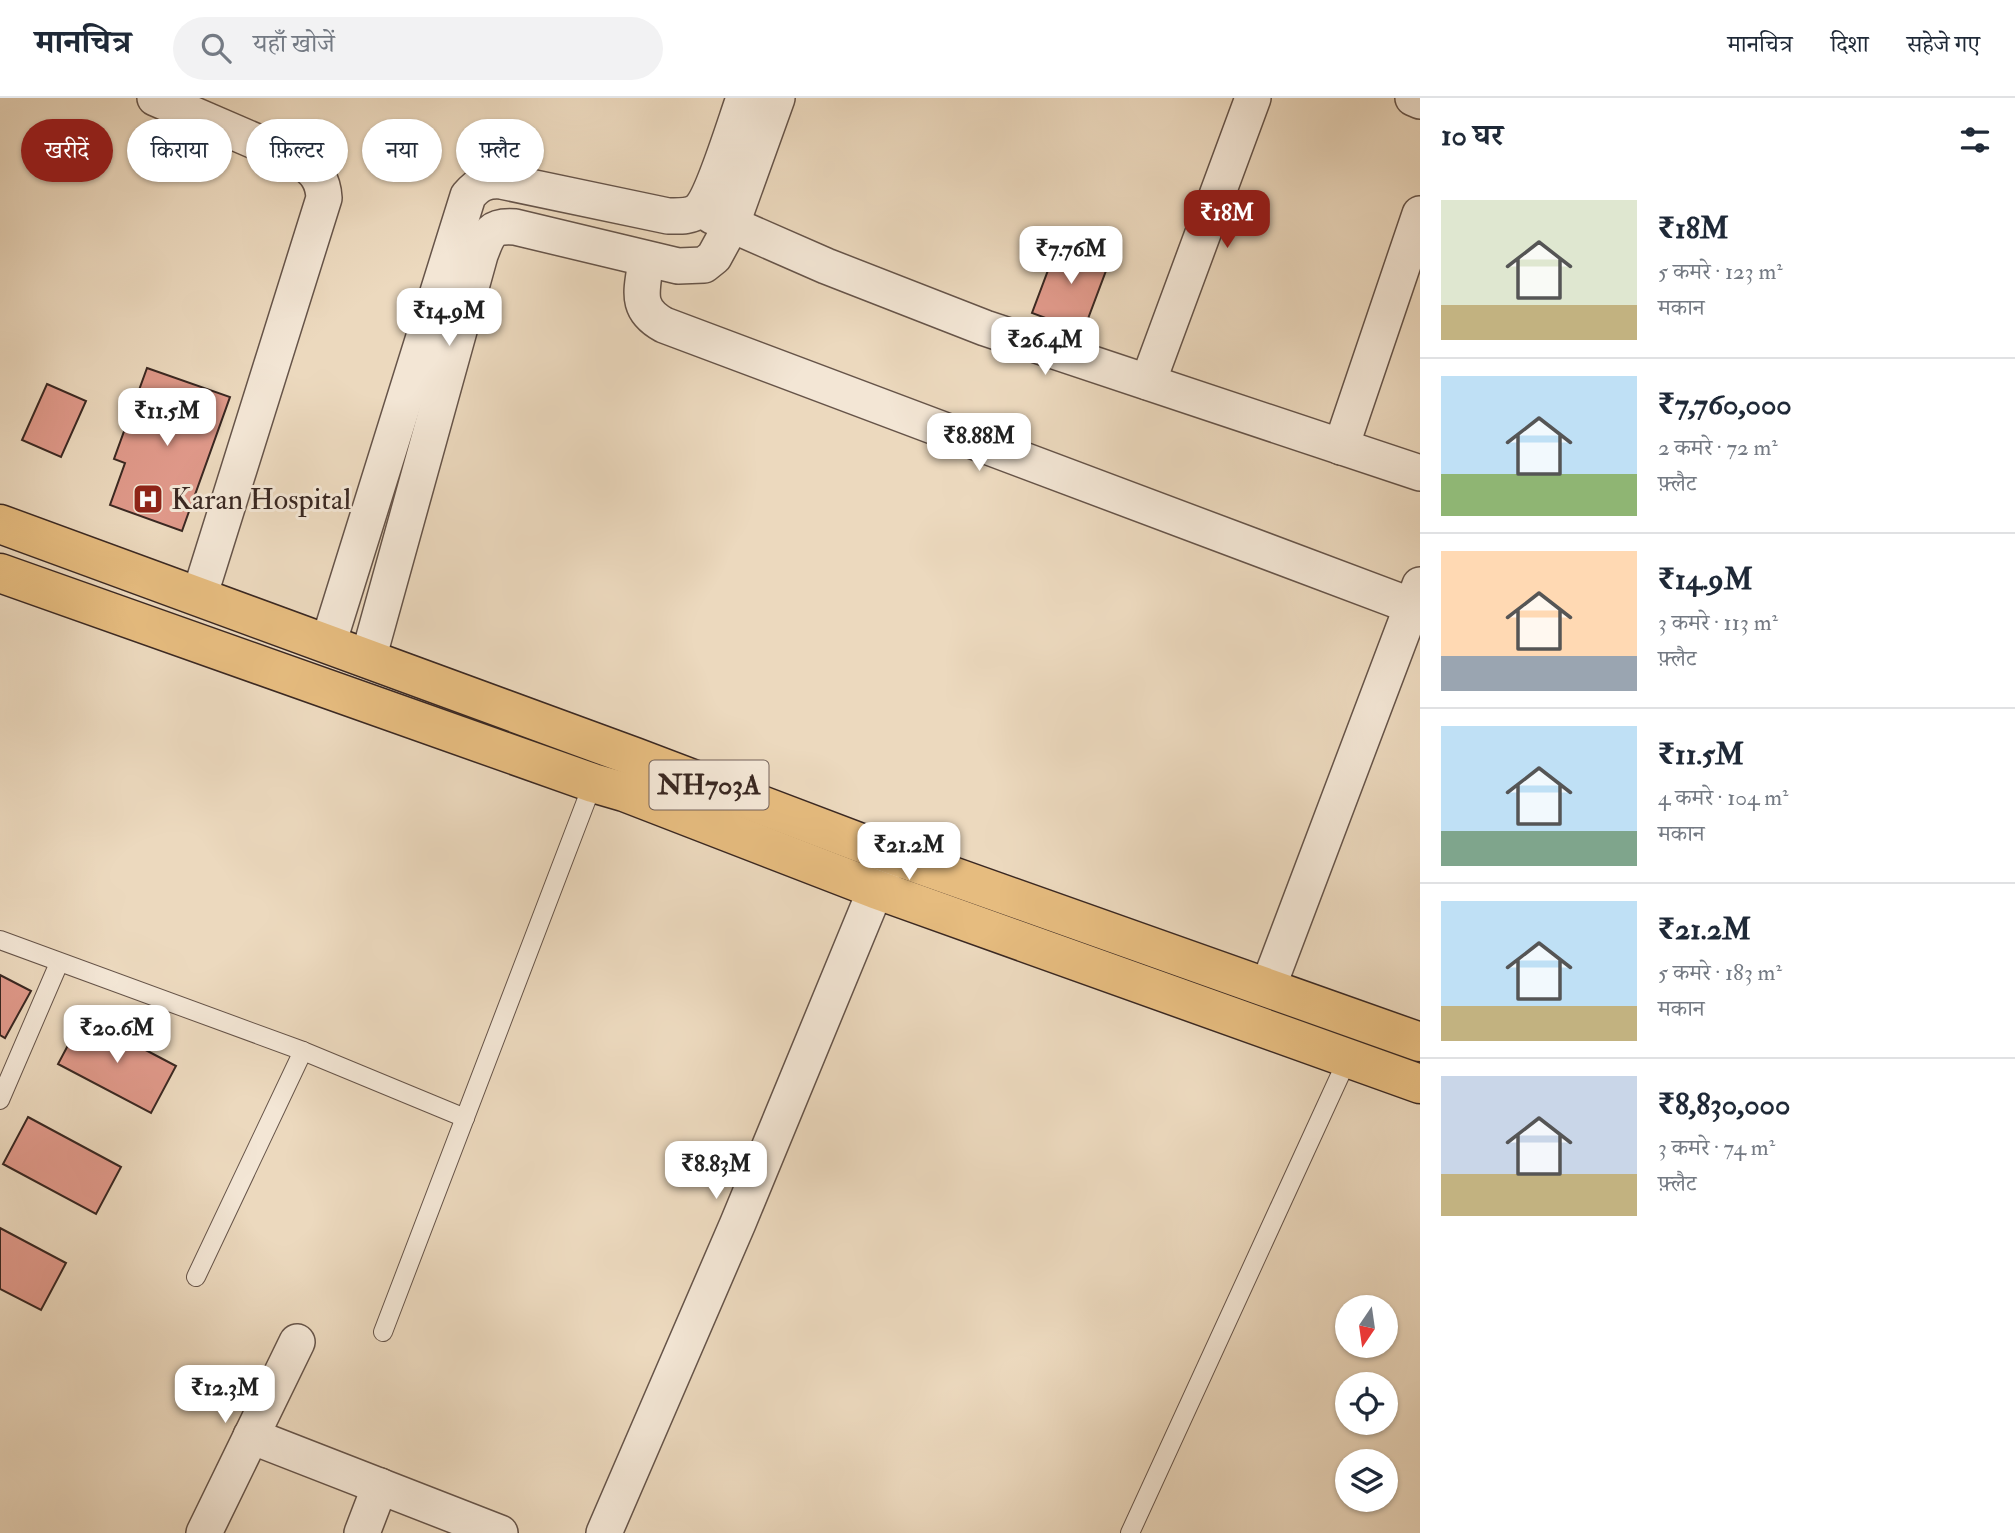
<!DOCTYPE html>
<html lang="hi">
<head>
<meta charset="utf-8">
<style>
  :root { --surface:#fff; --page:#f2f2f3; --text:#1f2937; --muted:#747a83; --line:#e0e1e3; --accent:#8f2418 }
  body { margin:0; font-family:"IM FELL Double Pica","Noto Serif Devanagari",serif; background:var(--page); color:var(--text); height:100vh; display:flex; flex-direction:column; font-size:26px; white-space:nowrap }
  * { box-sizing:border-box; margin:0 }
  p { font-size:23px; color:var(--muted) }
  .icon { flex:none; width:38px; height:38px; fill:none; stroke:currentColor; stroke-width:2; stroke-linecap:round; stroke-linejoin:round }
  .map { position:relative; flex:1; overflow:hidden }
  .drawer { display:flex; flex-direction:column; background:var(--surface); width:595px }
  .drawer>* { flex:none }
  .top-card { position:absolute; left:21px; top:21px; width:665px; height:63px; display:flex; gap:14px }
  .needle { width:46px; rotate:193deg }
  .fabs { position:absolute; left:1335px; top:1197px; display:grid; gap:14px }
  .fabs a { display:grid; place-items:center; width:63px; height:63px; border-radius:50%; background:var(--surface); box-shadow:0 2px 5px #0004; font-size:35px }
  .price { position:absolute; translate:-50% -60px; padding:0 16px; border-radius:14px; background:#fff; color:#222; font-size:23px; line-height:46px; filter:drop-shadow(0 2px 4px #0008) }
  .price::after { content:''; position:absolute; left:50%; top:42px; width:21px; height:16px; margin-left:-10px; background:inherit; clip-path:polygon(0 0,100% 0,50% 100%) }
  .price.selected { background:var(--accent); color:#fff }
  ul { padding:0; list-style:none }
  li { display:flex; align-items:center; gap:21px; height:175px; padding:0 21px }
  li+li { border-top:2px solid var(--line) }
  li span { display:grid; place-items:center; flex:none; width:196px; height:140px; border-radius:0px; color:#555 }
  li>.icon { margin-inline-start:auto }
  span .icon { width:84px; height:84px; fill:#fffc; stroke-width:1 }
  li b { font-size:30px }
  h2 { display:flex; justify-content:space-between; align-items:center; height:84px; padding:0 21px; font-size:30px }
  .chip { padding:0 24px; border-radius:32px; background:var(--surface); box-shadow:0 2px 5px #0004; font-size:24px; line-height:63px }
  .chip.selected { background:var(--accent); color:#fff }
  header { display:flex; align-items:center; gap:42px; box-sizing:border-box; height:98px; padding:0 35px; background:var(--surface); border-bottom:2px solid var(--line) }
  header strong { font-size:33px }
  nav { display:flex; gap:38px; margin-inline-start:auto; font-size:24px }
  .search { width:490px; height:63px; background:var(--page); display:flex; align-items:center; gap:18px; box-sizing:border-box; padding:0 24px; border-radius:38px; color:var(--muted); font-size:26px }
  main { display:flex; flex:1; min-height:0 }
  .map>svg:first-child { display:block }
  .building { fill:#e0998a; stroke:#3a2822; stroke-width:2 }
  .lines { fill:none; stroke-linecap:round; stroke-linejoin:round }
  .lane-casing { stroke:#665449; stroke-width:20 }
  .street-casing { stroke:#665449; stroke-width:38 }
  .highway-casing { stroke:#3a2822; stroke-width:41 }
  .lane { stroke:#f3e6d5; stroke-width:18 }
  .street { stroke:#f3e6d5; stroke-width:35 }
  .highway { stroke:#e6bc7f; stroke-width:38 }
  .labels { text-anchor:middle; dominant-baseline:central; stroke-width:6; stroke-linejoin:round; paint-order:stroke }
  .shield { fill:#f3e6d5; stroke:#726158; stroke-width:2 }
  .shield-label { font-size:28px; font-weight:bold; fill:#3a2822 }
  .poi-label { font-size:30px; fill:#3a2822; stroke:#f3e6d5; text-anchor:start }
</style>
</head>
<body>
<header>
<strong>मानचित्र</strong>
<div class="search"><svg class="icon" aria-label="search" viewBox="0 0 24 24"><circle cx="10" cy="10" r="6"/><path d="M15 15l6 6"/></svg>यहाँ खोजें</div>
<nav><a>मानचित्र</a><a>दिशा</a><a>सहेजे गए</a></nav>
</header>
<main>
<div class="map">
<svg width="1420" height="1435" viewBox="0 0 1420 1435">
  <rect width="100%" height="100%" fill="#ecd9be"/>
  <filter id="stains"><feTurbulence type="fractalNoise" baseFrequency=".00286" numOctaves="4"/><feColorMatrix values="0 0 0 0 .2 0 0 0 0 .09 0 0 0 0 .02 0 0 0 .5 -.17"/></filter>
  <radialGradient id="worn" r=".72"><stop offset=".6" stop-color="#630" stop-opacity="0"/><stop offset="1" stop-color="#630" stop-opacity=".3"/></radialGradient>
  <g class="building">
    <polygon points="1059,143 1110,162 1083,234 1032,215"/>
    <polygon points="147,270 230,299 182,433 110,407 125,365 114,361"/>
    <polygon points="47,286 86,303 61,359 22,342"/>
    <polygon points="0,877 31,893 5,940 0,937"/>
    <polygon points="83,919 176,968 151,1015 58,966"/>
    <polygon points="28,1019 121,1069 96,1116 3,1066"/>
    <polygon points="0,1130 66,1165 41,1212 0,1191"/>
  </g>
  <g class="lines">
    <g class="lane-casing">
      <g id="lane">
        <polyline points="0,842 303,953 465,1020"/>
        <polyline points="0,1002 59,865"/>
        <polyline points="196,1179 303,953"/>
        <polyline points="383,1234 593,685"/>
        <polyline points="1130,1435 1348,960"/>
      </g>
    </g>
    <g class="street-casing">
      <g id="street">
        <path d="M155,0L301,63C316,73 323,82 324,100L199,499"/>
        <polyline points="1413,0 1420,3"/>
        <polyline points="712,118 826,168 985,230 1420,375"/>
        <path d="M646,161C643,191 633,210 664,227L1420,511"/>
        <polyline points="1148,284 1253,0"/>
        <polyline points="1341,349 1420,116"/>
        <path d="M328,546L468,98C478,86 486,82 501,83L668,118C679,118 691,119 699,112C713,99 736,22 744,0"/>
        <path d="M368,561L480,157C488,136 490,127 515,129L678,168L704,167L714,159L731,128L777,0"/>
        <polyline points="1268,889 1420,487"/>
        <polyline points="251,1338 500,1435"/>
        <polyline points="204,1435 297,1244"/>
        <polyline points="362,1435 380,1388"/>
        <polyline points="604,1435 738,1125 887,764"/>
      </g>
    </g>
    <g class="highway-casing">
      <g id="highway">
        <polyline points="0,426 635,659 890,756 1420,944"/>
        <polyline points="0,475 593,685 624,694 875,791 1420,986"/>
      </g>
    </g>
    <use href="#lane" class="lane"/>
    <use href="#street" class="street"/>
    <use href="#highway" class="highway"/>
  </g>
  <defs>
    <g id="hospital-square" transform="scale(1.575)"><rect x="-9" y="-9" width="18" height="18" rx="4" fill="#8f2418" stroke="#f3e6d5"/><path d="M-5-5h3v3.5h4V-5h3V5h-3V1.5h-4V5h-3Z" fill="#fff"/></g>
  </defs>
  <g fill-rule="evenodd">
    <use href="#hospital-square" x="148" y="401"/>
  </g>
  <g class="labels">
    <rect class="shield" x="649.5" y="662.5" width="119" height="49" rx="5"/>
    <g class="shield-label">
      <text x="709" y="687">NH703A</text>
    </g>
    <g class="poi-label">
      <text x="171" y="401">Karan Hospital</text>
    </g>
  </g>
  <rect width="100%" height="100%" filter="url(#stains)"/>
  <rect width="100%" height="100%" fill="url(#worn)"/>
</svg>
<div class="fabs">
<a><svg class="needle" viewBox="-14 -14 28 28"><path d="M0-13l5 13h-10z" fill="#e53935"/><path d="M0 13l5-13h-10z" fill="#747a83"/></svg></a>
<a><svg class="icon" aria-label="locate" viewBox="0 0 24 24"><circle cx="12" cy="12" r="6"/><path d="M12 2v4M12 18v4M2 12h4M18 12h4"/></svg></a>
<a><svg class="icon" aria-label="layers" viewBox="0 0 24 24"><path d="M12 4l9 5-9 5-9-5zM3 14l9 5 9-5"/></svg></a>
</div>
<b class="price selected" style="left:1227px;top:152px">₹18M</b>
<b class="price" style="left:1071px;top:188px">₹7.76M</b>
<b class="price" style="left:449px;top:250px">₹14.9M</b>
<b class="price" style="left:1045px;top:279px">₹26.4M</b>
<b class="price" style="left:167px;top:350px">₹11.5M</b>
<b class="price" style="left:979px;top:375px">₹8.88M</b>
<b class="price" style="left:909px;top:784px">₹21.2M</b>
<b class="price" style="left:117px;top:967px">₹20.6M</b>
<b class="price" style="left:716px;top:1103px">₹8.83M</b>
<b class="price" style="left:225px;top:1327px">₹12.3M</b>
<div class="top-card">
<a class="chip selected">खरीदें</a>
<a class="chip">किराया</a>
<a class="chip">फ़िल्टर</a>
<a class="chip">नया</a>
<a class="chip">फ़्लैट</a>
</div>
</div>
<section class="drawer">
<h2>10 घर<svg class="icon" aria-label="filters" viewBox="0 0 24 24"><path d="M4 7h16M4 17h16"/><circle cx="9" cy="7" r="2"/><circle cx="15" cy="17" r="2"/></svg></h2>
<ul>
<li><span style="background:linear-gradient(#dfe7d0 75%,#c2b280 0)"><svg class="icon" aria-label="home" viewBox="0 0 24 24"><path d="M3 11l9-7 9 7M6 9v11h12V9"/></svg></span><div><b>₹18M</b><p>5 कमरे · 123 m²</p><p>मकान</p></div></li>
<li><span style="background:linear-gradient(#bfe0f5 70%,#8fb573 0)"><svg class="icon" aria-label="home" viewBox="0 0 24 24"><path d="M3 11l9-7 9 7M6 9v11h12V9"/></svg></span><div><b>₹7,760,000</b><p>2 कमरे · 72 m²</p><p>फ़्लैट</p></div></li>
<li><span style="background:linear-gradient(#ffd9b3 75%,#9aa5b1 0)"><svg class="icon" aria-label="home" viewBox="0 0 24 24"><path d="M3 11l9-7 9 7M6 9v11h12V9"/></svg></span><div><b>₹14.9M</b><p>3 कमरे · 113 m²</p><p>फ़्लैट</p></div></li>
<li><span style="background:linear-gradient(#bfe0f5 75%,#7fa58c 0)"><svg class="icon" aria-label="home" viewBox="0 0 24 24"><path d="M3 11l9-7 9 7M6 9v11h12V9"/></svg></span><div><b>₹11.5M</b><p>4 कमरे · 104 m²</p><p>मकान</p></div></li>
<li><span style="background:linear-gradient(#bfe0f5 75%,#c2b280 0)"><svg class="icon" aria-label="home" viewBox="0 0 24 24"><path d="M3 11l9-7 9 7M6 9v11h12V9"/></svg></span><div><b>₹21.2M</b><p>5 कमरे · 183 m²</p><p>मकान</p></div></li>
<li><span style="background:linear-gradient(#c9d6e8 70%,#c2b280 0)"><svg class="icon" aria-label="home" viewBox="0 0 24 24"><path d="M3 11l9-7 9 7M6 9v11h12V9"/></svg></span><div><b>₹8,830,000</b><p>3 कमरे · 74 m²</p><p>फ़्लैट</p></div></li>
</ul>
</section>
</main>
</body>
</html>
